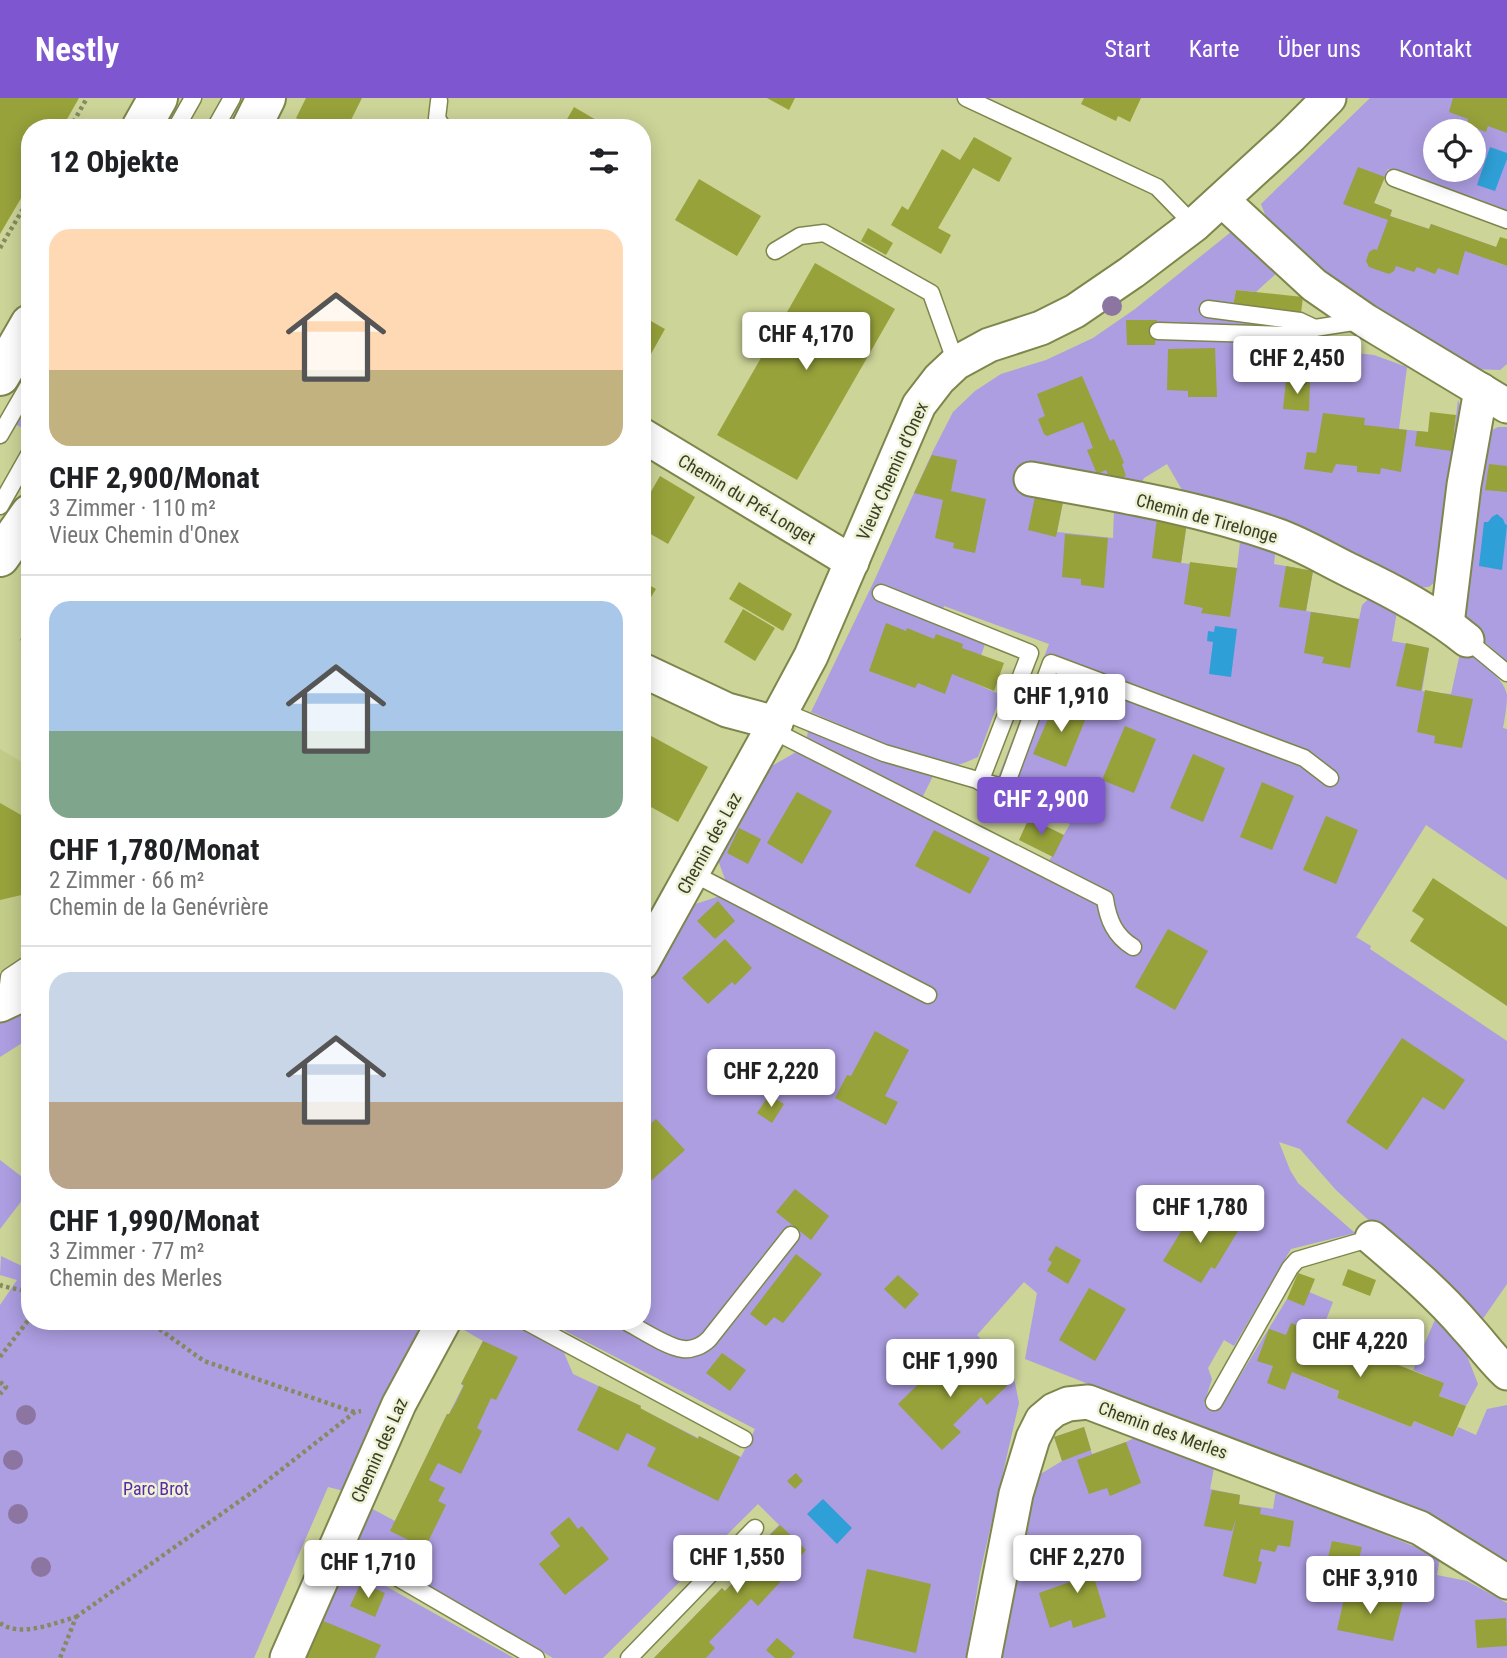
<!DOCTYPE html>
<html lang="de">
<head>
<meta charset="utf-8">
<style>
  :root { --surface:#fff; --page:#f6f6f6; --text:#202124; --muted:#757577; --line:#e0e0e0; --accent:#7e56cf }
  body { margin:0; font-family:"Roboto Condensed",sans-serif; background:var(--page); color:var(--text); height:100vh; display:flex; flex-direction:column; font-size:26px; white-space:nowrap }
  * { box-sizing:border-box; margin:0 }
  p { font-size:23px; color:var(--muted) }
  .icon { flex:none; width:38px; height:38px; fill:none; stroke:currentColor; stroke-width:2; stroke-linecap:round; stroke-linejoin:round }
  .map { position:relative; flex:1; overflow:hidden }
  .panel { position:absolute; left:21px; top:21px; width:630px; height:1211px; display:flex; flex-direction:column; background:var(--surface); border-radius:28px; box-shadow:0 4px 18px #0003 }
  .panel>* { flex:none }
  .controls { position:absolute; left:1423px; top:21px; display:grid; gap:14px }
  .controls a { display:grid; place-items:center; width:63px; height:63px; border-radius:50%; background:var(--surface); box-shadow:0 4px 18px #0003; font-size:35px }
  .price { position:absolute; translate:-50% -60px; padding:0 16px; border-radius:7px; background:#fff; color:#222; font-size:23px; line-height:46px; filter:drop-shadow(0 2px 4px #0008) }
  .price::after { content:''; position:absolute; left:50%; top:42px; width:21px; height:16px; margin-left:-10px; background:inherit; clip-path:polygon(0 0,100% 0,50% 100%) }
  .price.active { background:var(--accent); color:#fff }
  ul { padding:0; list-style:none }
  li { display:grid; align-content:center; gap:14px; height:371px; padding:0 28px }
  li+li { border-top:2px solid var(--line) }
  li span { display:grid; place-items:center; height:217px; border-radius:21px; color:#555 }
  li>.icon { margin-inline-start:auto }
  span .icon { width:126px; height:126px; fill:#fffc; stroke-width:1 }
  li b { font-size:30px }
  h2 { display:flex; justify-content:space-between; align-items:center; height:84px; padding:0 28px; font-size:30px }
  header { display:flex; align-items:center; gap:42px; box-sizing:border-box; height:98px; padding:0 35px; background:var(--accent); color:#fff }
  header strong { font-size:33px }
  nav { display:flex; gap:38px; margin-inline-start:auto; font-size:24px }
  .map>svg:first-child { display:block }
  .built { fill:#c2cb87 }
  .green { fill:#ad9de1; fill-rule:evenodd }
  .water { fill:#2fa0d7 }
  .building { fill:#97a23b }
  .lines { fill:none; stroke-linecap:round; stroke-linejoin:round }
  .lane-casing { stroke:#7e864c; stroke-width:19 }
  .street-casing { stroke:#7e864c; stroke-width:37 }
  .secondary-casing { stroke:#7e864c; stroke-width:42 }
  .path { stroke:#858b60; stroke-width:4.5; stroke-dasharray:3.5 3.5; stroke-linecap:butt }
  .lane { stroke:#fff; stroke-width:16 }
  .street { stroke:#fff; stroke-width:33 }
  .secondary { stroke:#fff; stroke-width:38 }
  .tree { fill:#8d75a1 }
  .labels { text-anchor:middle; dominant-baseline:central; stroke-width:5; stroke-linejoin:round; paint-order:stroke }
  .street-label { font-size:18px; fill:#3a3e25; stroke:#edf2d4 }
  .park-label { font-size:18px; fill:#5a28a8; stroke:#edf2d4 }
</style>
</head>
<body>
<header>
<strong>Nestly</strong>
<nav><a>Start</a><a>Karte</a><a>Über uns</a><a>Kontakt</a></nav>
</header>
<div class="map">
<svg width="1507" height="1560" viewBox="0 0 1507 1560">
  <rect width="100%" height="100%" fill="#ccd498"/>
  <polygon class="built" points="0,651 27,667 30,665 30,868 22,859 0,873"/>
  <g class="green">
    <path d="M1370,0H1507V113L1388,71L1374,105L1392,112L1390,118L1429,131L1431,126L1496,149L1492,163L1507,168V266L1500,272L1472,271L1396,224L1320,174L1266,119L1261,106ZM1435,33H1474V72H1435Z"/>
    <path d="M1231,134L1258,152L1280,172L1256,194L1236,192L1233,208L1209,206L1208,220L1292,228L1290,237L1291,248L1374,257L1407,269L1399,331L1428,334L1453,344L1458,302L1465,321L1442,478L1429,489L1414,490L1185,397L1167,366L1144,380L1138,393L1064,399L1057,434L1113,440L1114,411L1187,424L1181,465L1237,470L1241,435L1276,448L1274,466L1313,473L1306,513L1359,521L1362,507L1374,496L1398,507L1392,543L1429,550L1422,593L1451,596L1460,555L1465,552C1478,563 1504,579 1507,597C1507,608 1505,619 1503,630L1507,631V782L1426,727L1356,839L1371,848L1370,851L1507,943V1186L1480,1225L1336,1092L1300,1051L1279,1044L1290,1072L1298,1085L1355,1135L1291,1151L1234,1248L1224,1242L1208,1270L1212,1281L1204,1306L1219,1312L1287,1201L1304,1207L1309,1194L1333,1204L1304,1279L1339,1293L1337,1300L1411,1329L1414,1323L1453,1339L1458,1329L1476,1337L1487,1311L1507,1307V1469L1208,1333L1025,1261L1037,1195L1024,1184L977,1237L1013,1275L1019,1305L980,1475L966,1560H654L722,1490L725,1493L733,1484L728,1479L779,1427L758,1406L603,1560H553L349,1442L365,1407L395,1423L447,1316H449L463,1288L461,1286L483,1243L452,1225L453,1223H511L562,1250L573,1276L641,1308V1311L698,1340L699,1338L741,1359L755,1331L546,1223H642V882L680,811L720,798L726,784L715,754L738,712L751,703L770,669L798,653L1041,777L1070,726L991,698L1049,546L944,508L938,527L985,546L972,584L1001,597L978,659C971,662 963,666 957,667C934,671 837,625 811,614L875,481L933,353L953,314L975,293L1001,276L1046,262L1093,240L1135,211Z"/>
    <polygon points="30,300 30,334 15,326"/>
    <polygon points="1498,329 1507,329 1507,563 1475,536 1465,525 1462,510 1488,334"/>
    <polygon points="808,633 933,678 922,700 807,639"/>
    <polygon points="30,907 30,940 0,959 0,923"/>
    <polygon points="0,1062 30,1085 30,1092 0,1131"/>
    <polygon points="1,1158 22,1168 30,1158 30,1223 435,1223 344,1393 328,1389 254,1560 0,1560 0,1207 17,1182 0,1177"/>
    <polygon points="1437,1217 1460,1240 1478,1286 1466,1308 1439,1298 1443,1285 1413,1272"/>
    <polygon points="1084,1329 1092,1356 1126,1344 1138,1338 1214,1370 1210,1391 1240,1397 1239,1406 1273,1411 1276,1392 1440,1459 1437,1477 1467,1483 1507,1505 1507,1560 995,1560 1034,1380 1062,1363 1054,1339"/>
    <polygon points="348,1467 514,1560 300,1560 337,1470"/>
  </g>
  <g class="water">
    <polygon points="1490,49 1507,55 1507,61 1495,93 1477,87"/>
    <polygon points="1497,416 1503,421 1505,426 1507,427 1502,472 1479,468 1484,424 1488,424 1492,419"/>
    <polygon points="1215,528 1237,531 1231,579 1209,576 1213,544 1207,543 1208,533 1214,534"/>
    <polygon points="823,1401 852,1430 837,1446 807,1416"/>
  </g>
  <g class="building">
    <polygon points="0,0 79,0 62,30 30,30 30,85 0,136"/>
    <polygon points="306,0 362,0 347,30 315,30 296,20"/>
    <polygon points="767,0 795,0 789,12"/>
    <polygon points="1084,0 1141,0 1130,24 1118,18 1116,23 1081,6"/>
    <polygon points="1453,0 1507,0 1507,35 1488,28 1486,34 1467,27 1468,21 1449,14"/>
    <polygon points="574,9 610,30 562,30"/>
    <polygon points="974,39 1012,60 999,84 973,70 938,130 951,137 941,156 891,127 902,108 908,112 942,51 960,62"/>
    <polygon points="1358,69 1385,79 1374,105 1392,112 1390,118 1429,131 1431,126 1496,149 1500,139 1507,141 1507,168 1465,153 1458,177 1438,170 1435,176 1417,169 1414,174 1396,168 1394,173 1389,176 1369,169 1366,163 1369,154 1374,151 1377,152 1388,122 1343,106"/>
    <polygon points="699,81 761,118 737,158 675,122"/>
    <polygon points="868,130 893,145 886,157 861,143"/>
    <polygon points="815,165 895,211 797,382 717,337"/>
    <polygon points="1236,192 1303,199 1301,215 1233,208"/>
    <polygon points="642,218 665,231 642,272"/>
    <polygon points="1126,222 1157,222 1155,247 1127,247"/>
    <polygon points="1215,250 1217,299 1188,299 1188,293 1167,292 1168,251"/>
    <polygon points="1082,278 1110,343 1114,341 1124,365 1122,366 1126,378 1111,383 1106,372 1097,376 1087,352 1093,350 1083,324 1047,338 1044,336 1038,321 1045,318 1037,296"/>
    <polygon points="1286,282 1310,284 1309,313 1283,311"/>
    <polygon points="1430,314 1456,317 1452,353 1415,348 1417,333 1428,334"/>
    <polygon points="1323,315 1365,320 1364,327 1407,332 1401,374 1381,370 1380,376 1357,374 1357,368 1336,366 1332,375 1304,371 1307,354 1316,355"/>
    <polygon points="932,357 957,362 951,393 986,401 975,455 953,450 954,445 935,440 943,402 914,395"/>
    <polygon points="1489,366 1507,368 1507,394 1485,392"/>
    <polygon points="660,378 695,399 668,446 642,431 642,409"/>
    <polygon points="1036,394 1064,399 1056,439 1028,432"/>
    <polygon points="1157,420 1187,424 1181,465 1152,460"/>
    <polygon points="1065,436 1108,440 1104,490 1081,487 1081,481 1062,479"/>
    <polygon points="1190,464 1237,470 1230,519 1201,515 1203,510 1184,506"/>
    <polygon points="1286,468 1313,473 1306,513 1279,509"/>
    <polygon points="642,483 656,491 642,514"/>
    <polygon points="739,484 792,516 783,533 729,501"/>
    <polygon points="743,511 775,530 755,563 724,544"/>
    <polygon points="1311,514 1359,521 1350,570 1322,565 1324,559 1304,555"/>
    <polygon points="30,525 30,548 20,542"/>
    <polygon points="886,525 906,533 907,530 934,541 936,536 963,546 962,550 1004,565 994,593 952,576 945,596 918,585 915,590 869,573"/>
    <polygon points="1406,545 1429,550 1421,593 1396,588"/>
    <polygon points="1425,592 1473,601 1462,650 1434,645 1435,638 1417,634"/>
    <polygon points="1056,602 1088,615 1066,669 1033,656"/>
    <polygon points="1125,628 1156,641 1134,695 1102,682"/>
    <polygon points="642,633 708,669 678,724 642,704"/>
    <polygon points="1193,656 1225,670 1203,724 1170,710"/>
    <polygon points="1262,684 1294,698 1272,752 1240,739"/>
    <polygon points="797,694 832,713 802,766 767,745"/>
    <polygon points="0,705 30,722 30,795 0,802"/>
    <polygon points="1326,718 1358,732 1336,786 1303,772"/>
    <polygon points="1029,720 1064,737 1053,759 1019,742"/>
    <polygon points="739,730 761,741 748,766 727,755"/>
    <polygon points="934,732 990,760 970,796 915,768"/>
    <polygon points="1433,780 1507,829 1507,908 1410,843 1424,821 1412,813"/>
    <polygon points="718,803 735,823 715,841 697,823"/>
    <polygon points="1168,831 1208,853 1175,912 1135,889"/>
    <polygon points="725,841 752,870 735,887 732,884 708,906 682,880"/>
    <polygon points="875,933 909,952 885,998 898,1004 886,1027 835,1000 847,977 851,978"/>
    <polygon points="1402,940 1465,982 1444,1012 1423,999 1387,1052 1346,1024"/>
    <polygon points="769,997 784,1006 772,1025 757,1015"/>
    <polygon points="656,1021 685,1052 642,1091 642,1033"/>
    <polygon points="795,1091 829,1118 811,1142 776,1114"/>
    <polygon points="1196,1109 1238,1133 1215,1171 1211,1169 1201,1185 1163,1163"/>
    <polygon points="1056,1148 1081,1162 1068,1186 1047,1173 1052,1164 1048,1162"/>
    <polygon points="796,1156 822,1176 783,1225 774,1219 766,1228 750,1216"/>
    <polygon points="1348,1171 1376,1182 1370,1198 1342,1187"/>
    <polygon points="1298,1175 1315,1181 1304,1208 1287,1201"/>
    <polygon points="898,1177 919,1196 905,1211 884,1191"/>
    <polygon points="1089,1190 1126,1211 1095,1263 1059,1242"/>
    <polygon points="1291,1225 1444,1285 1439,1298 1466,1308 1453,1339 1414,1323 1411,1329 1393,1322 1337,1300 1339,1293 1292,1274 1285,1292 1267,1285 1273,1268 1257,1263 1269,1231 1286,1237"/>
    <polygon points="483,1243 518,1259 496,1302 491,1300 477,1330 482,1333 461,1376 438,1365 429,1382 445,1390 438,1403 446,1407 425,1450 390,1433 447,1316 449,1316 456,1304 464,1287 461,1286"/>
    <polygon points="722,1255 746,1272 730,1293 706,1275"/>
    <polygon points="984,1261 1010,1285 987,1307 981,1299 953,1327 961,1334 942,1352 898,1306 943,1262 963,1283"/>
    <polygon points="599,1288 641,1308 640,1310 698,1341 699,1338 740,1359 718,1403 647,1368 656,1350 627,1335 618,1353 577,1332"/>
    <polygon points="1084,1329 1091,1352 1062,1363 1054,1339"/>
    <polygon points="1126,1344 1141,1385 1110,1398 1107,1390 1089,1396 1077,1362"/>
    <polygon points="796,1375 803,1383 795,1391 787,1383"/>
    <polygon points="1212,1392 1240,1397 1239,1406 1261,1410 1260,1416 1294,1423 1290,1449 1278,1447 1275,1454 1261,1451 1258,1463 1262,1464 1256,1486 1223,1478 1236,1421 1232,1433 1204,1428"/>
    <polygon points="569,1419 578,1431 582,1428 609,1461 565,1497 539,1466 560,1448 550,1435"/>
    <polygon points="780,1427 806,1452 780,1480 782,1482 758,1508 751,1501 709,1544 715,1550 706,1560 654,1560 722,1490 725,1493 734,1484 728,1479"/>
    <polygon points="1332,1443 1362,1449 1355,1474 1326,1468"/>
    <polygon points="1100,1451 1109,1470 1093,1476 1106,1519 1073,1530 1071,1522 1050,1530 1039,1495 1081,1480 1073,1460"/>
    <polygon points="867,1471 931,1486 916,1555 853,1540"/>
    <polygon points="361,1485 385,1495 375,1519 350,1508"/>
    <polygon points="1346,1492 1403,1504 1393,1543 1337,1532"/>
    <polygon points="314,1519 381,1547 375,1560 297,1560"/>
    <polygon points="1506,1520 1507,1548 1477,1550 1475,1522"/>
    <polygon points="777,1540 795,1555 791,1560 775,1560 766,1552"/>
  </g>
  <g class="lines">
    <g class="lane-casing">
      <g id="lane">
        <polyline points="966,0 1157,89 1194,127"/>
        <polyline points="439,3 437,20 443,30"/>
        <polyline points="176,30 193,0"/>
        <polyline points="215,30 232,0"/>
        <polyline points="1394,80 1507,122"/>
        <polyline points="775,153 800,138 824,135 931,195 956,265"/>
        <polyline points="1208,211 1300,223 1315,230"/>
        <polyline points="1158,233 1290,237 1315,230 1360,223"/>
        <polyline points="1300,279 1307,233"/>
        <polyline points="0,337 30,285"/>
        <polyline points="0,408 30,355"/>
        <polyline points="881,495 1030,555 980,684"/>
        <polyline points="1467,542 1507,575"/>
        <polyline points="782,613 884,655 1005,690 1051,565 1304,660 1330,680"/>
        <path d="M772,632L1105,801C1108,822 1115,838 1133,849"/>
        <polyline points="692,775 928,897"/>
        <polyline points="6,904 9,879 30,865"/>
        <polyline points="525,1223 744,1341"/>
        <path d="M625,1223C640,1231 667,1249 683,1251C692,1252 702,1248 709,1241L791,1137"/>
        <polyline points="1214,1304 1290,1170 1297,1162 1372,1140"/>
        <polyline points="338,1445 536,1560"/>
        <polyline points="629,1560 755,1430"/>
      </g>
    </g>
    <g class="street-casing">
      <g id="street">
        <polyline points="1222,102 1314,187 1366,223 1507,308"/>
        <polyline points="642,337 852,464"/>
        <path d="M1031,381C1113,396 1196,409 1276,437C1302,446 1328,462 1353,474C1393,493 1433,514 1467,542"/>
        <polyline points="1447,526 1464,387 1481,292"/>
        <polyline points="642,572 727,612 776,625"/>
        <polyline points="642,865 768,638 811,558 919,307 939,281 956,265 989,247 1041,230 1075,213 1132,174 1194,127 1291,38 1329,0"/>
        <polyline points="0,907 30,893"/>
        <path d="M1372,1140C1405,1168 1439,1197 1467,1230C1481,1245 1492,1261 1507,1275"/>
        <polyline points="287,1560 399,1306 444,1223"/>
        <polyline points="984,1560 1016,1396 1033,1340 1042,1322 1054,1312 1068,1306 1088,1304 1420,1430 1507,1484"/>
      </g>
    </g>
    <g class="secondary-casing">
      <g id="secondary">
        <polyline points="141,30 158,0"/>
        <polyline points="251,30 266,0"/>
        <polyline points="0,278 30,226"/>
        <polyline points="0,459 30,416"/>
      </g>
    </g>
    <g class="path">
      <polyline points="70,30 87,0"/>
      <polyline points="0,150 30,99"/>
      <polyline points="0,1186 2,1188 30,1194"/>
      <polyline points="148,1223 204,1263 354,1314"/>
      <polyline points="0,1259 30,1220"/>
      <polyline points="0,1284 6,1289 0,1296"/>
      <polyline points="76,1519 258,1390 355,1314 361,1313"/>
      <path d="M0,1525C20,1540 54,1525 76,1519L60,1560"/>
    </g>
    <use href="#lane" class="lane"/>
    <use href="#street" class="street"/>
    <use href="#secondary" class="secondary"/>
  </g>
  <g class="tree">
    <circle cx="1112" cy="208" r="10"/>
    <circle cx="26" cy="1317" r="10"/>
    <circle cx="13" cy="1362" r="10"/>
    <circle cx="18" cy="1416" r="10"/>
    <circle cx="41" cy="1469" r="10"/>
  </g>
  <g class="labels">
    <g class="street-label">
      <text transform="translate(892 373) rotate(-66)">Vieux Chemin d'Onex</text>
      <text transform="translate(747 401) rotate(31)">Chemin du Pré-Longet</text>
      <text transform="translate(1207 420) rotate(15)">Chemin de Tirelonge</text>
      <text transform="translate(709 745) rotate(-61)">Chemin des Laz</text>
      <text transform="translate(1163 1332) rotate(20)">Chemin des Merles</text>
      <text transform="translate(379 1352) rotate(-66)">Chemin des Laz</text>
    </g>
    <g class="park-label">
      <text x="156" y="1390">Parc Brot</text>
    </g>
  </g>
</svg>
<div class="controls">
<a><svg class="icon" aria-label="locate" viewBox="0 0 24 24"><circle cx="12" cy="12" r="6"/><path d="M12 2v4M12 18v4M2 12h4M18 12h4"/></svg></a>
</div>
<b class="price" style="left:806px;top:274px">CHF 4,170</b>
<b class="price" style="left:1297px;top:298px">CHF 2,450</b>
<b class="price" style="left:1061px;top:636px">CHF 1,910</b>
<b class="price active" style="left:1041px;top:739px">CHF 2,900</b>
<b class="price" style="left:771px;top:1011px">CHF 2,220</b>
<b class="price" style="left:1200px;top:1147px">CHF 1,780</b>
<b class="price" style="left:1360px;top:1281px">CHF 4,220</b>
<b class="price" style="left:950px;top:1301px">CHF 1,990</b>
<b class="price" style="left:737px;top:1497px">CHF 1,550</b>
<b class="price" style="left:1077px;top:1497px">CHF 2,270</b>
<b class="price" style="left:368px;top:1502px">CHF 1,710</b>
<b class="price" style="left:1370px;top:1518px">CHF 3,910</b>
<section class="panel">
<h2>12 Objekte<svg class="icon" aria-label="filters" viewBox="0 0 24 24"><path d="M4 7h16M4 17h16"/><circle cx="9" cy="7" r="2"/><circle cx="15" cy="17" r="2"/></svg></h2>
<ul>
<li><span style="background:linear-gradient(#ffd9b3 65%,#c2b280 0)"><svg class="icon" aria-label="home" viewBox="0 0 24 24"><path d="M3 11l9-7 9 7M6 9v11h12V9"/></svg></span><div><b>CHF 2,900/Monat</b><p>3 Zimmer · 110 m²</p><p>Vieux Chemin d'Onex</p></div></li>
<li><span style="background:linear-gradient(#a9c7e8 60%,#7fa58c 0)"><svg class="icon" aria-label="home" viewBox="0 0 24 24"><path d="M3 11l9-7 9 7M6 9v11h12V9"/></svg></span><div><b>CHF 1,780/Monat</b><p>2 Zimmer · 66 m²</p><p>Chemin de la Genévrière</p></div></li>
<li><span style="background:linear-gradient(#c9d6e8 60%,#b9a48a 0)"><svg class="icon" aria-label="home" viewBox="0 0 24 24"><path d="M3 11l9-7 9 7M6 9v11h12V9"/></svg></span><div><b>CHF 1,990/Monat</b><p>3 Zimmer · 77 m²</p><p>Chemin des Merles</p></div></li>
</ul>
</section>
</div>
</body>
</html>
